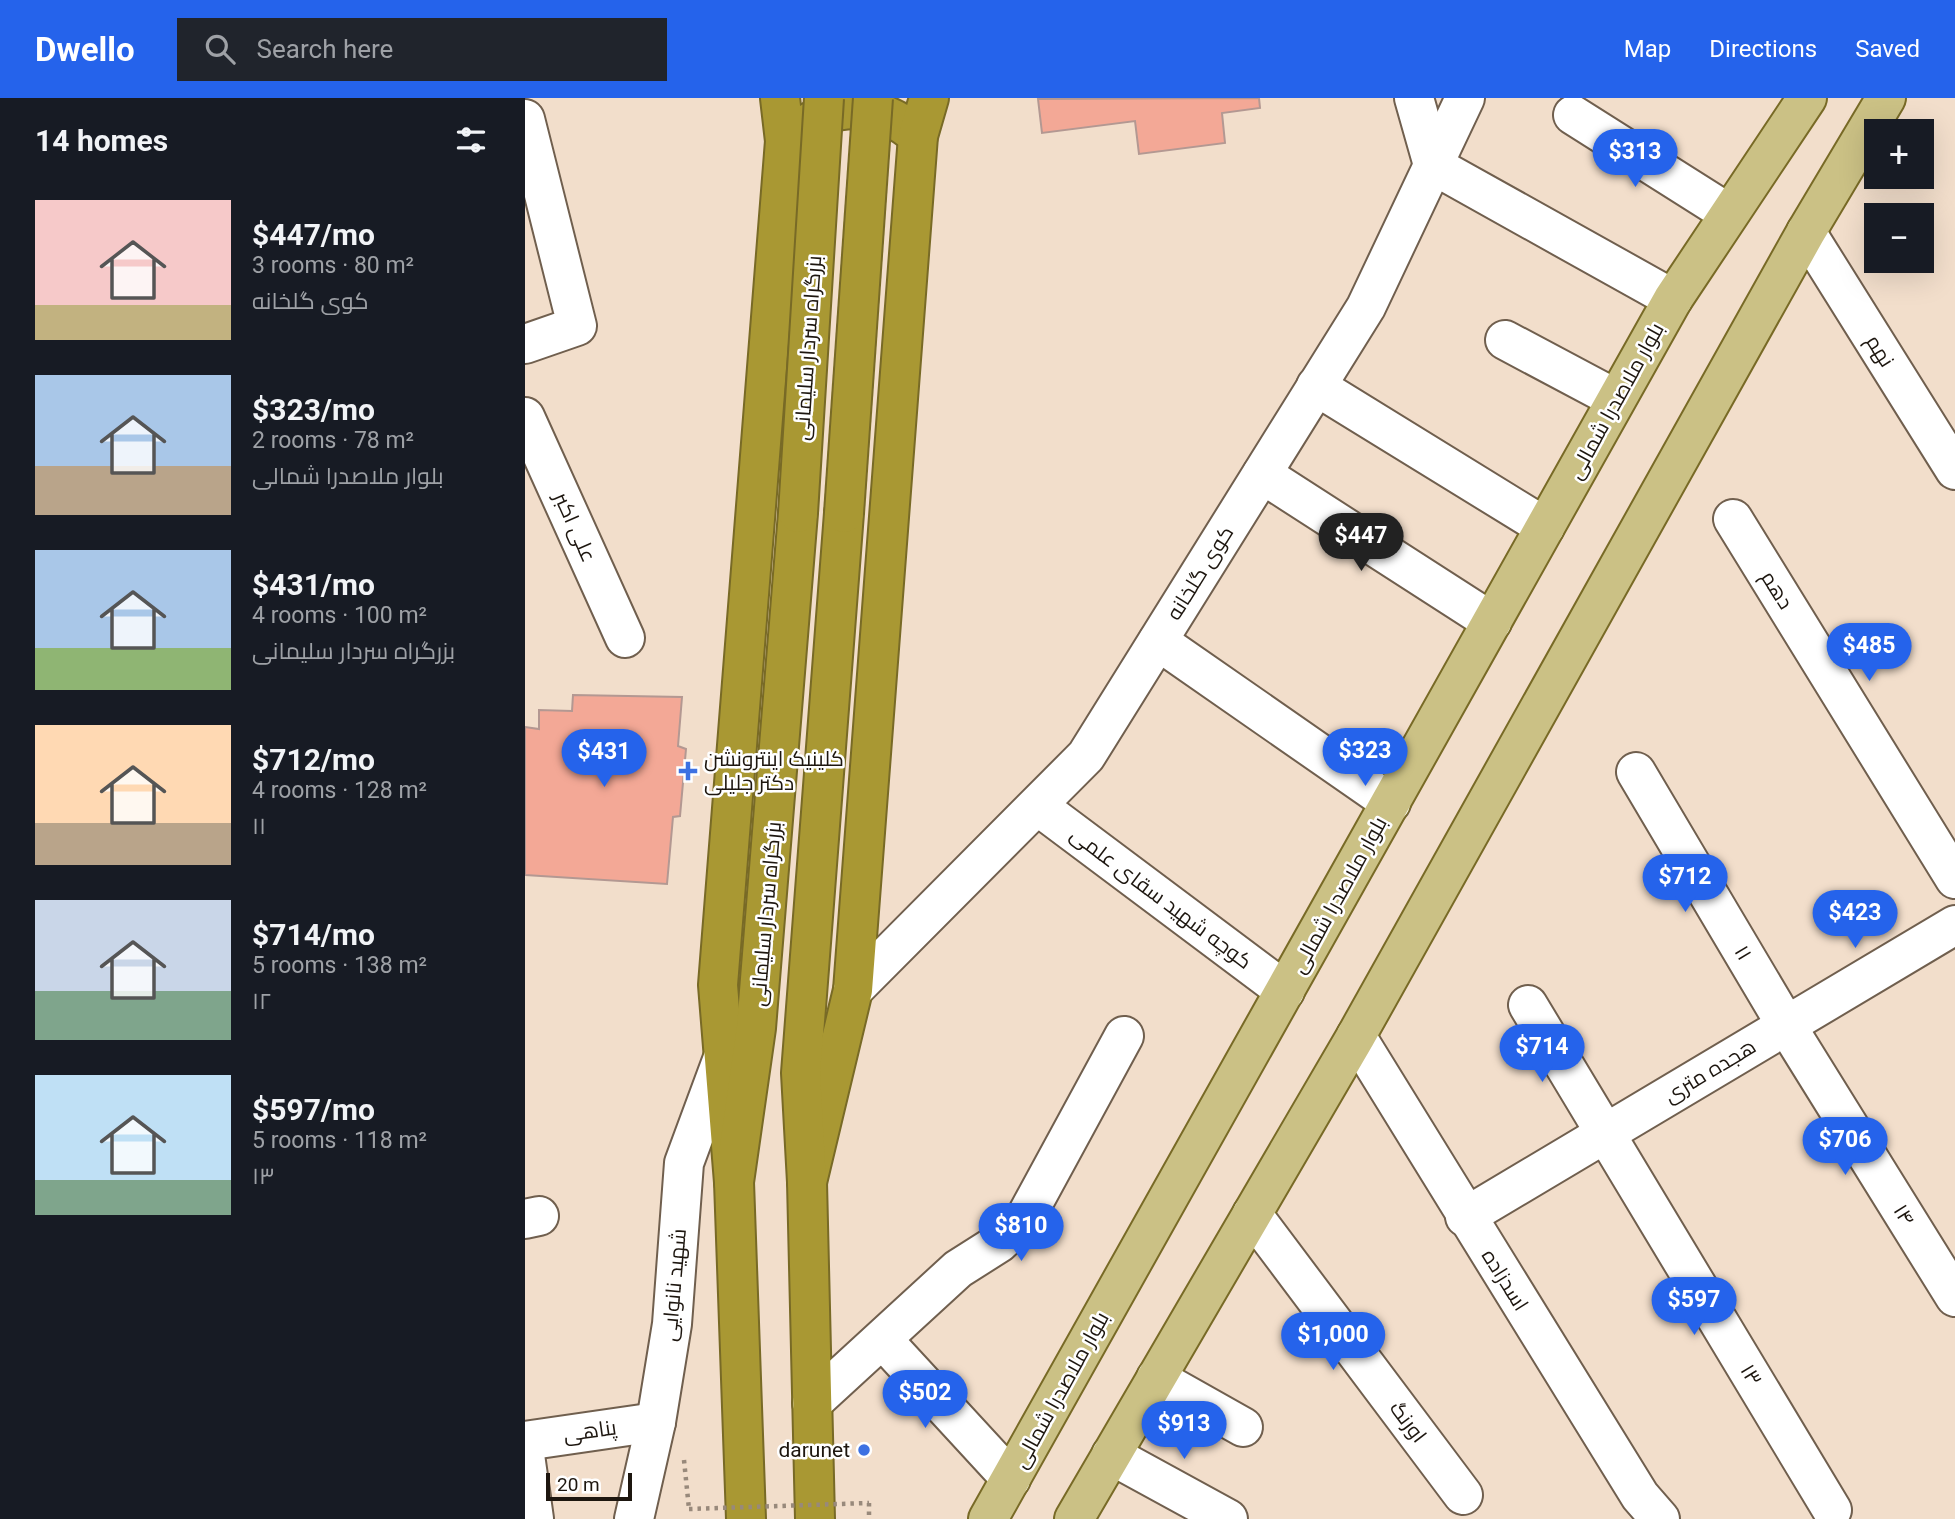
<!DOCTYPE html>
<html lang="en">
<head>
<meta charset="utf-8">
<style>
  :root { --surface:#171b24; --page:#20242c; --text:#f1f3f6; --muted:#9ea1a6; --accent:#2563eb }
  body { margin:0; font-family:Roboto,Cairo,sans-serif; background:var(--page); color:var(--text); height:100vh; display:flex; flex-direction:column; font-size:26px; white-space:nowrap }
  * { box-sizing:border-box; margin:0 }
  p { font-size:23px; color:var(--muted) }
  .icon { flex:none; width:38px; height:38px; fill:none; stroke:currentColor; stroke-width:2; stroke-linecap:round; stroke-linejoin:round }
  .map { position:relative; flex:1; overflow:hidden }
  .side { display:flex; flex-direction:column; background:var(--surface); width:525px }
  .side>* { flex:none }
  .tools { position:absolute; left:1339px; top:21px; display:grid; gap:14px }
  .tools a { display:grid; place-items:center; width:70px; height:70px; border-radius:0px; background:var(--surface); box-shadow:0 7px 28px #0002; font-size:35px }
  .scale { position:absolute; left:21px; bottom:18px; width:86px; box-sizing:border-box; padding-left:7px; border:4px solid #1d160f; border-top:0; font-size:19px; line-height:24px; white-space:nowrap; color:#1d160f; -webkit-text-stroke:5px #fff; paint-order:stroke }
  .price { position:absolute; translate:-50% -60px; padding:0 16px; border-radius:24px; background:var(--accent); color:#fff; font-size:23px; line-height:46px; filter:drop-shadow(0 2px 4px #0008) }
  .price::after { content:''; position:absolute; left:50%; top:42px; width:21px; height:16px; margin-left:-10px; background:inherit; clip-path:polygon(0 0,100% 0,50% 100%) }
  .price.active { background:#222; color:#fff }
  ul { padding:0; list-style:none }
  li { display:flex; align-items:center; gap:21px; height:175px; padding:0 35px }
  li span { display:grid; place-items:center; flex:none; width:196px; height:140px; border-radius:0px; color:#555 }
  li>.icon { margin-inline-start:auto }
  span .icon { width:84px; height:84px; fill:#fffc; stroke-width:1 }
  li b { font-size:30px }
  h2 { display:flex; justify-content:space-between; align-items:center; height:84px; padding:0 35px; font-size:30px }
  header { display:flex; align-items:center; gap:42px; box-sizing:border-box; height:98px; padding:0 35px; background:var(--accent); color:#fff }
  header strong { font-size:33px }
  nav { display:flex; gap:38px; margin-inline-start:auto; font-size:24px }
  .search { width:490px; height:63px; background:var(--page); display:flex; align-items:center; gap:18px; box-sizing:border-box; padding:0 24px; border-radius:0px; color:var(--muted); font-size:26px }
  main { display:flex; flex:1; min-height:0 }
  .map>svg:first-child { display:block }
  .building { fill:#f3a896; stroke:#b39892; stroke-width:2 }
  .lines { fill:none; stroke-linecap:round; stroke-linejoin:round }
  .minor-casing { stroke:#705f4e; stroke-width:42 }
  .major-casing { stroke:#786a26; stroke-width:42 }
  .highway-casing { stroke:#786a26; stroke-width:42 }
  .path { stroke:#98897b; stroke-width:4.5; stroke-dasharray:3.5 5; stroke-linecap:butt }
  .minor { stroke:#fff; stroke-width:38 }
  .major { stroke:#cbc185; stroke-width:38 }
  .highway { stroke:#a99833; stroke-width:38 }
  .highway-bridge-casing { stroke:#786a26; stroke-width:42; stroke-linecap:butt }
  .path-bridge { stroke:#98897b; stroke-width:4.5; stroke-dasharray:3.5 5; stroke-linecap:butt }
  .highway-bridge { stroke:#a99833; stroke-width:38 }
  .poi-dot { fill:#3d71e2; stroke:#fff; stroke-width:2.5 }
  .labels { text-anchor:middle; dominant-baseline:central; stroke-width:5; stroke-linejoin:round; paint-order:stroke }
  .street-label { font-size:21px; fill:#1d160f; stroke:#fff }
  .poi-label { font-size:21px; fill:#1d160f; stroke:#fff; text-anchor:start }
</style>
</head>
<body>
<header>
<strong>Dwello</strong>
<div class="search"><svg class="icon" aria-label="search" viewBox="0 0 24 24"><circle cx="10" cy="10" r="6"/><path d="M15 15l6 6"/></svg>Search here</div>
<nav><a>Map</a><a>Directions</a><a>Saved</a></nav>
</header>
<main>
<section class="side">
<h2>14 homes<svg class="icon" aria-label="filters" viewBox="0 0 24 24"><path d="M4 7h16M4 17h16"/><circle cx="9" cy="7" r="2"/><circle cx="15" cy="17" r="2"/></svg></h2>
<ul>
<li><span style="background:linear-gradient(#f6c9c9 75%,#c2b280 0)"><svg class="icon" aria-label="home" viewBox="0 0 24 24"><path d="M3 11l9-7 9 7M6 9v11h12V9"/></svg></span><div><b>$447/mo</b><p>3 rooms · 80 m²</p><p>کوی گلخانه</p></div></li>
<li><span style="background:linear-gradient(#a9c7e8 65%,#b9a48a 0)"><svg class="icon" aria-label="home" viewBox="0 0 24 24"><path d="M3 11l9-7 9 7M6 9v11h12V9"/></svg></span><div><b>$323/mo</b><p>2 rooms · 78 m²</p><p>بلوار ملاصدرا شمالی</p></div></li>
<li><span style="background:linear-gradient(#a9c7e8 70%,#8fb573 0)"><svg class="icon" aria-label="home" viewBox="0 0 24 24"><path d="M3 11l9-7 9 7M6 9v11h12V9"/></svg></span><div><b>$431/mo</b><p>4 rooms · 100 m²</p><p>بزرگراه سردار سلیمانی</p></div></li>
<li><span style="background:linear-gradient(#ffd9b3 70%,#b9a48a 0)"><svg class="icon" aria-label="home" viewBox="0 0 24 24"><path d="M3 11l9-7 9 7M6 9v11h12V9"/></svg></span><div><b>$712/mo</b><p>4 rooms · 128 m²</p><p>۱۱</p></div></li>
<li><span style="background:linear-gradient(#c9d6e8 65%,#7fa58c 0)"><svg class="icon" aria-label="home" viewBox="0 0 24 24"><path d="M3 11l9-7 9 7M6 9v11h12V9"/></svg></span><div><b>$714/mo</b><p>5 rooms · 138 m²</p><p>۱۲</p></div></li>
<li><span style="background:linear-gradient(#bfe0f5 75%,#7fa58c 0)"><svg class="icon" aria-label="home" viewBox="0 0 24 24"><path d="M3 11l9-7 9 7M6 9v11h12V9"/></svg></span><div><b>$597/mo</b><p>5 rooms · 118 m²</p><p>۱۳</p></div></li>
</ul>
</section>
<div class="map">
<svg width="1430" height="1421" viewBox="0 0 1430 1421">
  <rect width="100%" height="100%" fill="#f2decb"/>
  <g class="building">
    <polygon points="734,0 735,10 697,15 700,45 614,56 610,23 517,35 513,1"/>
    <polygon points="48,597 157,599 153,648 161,651 155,718 148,719 142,786 0,777 0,629 14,631 14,612 47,613"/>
  </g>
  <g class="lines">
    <g class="minor-casing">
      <g id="minor">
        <polyline points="889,0 908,67 1148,201"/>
        <polyline points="1048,17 1203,115"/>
        <polyline points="0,21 52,228 0,246"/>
        <polyline points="1281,134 1430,372"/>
        <polyline points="980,242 1091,301"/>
        <polyline points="791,288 1020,429"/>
        <polyline points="0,319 100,540"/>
        <polyline points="737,376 967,524"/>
        <polyline points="1208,421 1430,781"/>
        <polyline points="633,543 866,705"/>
        <polyline points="1111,674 1261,927 1430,1199"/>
        <polyline points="513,708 760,893"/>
        <polyline points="328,892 561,658 841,209 940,0"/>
        <polyline points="1003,907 1307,1412"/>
        <polyline points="831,938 1115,1398 1135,1421"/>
        <polyline points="727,1116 938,1397"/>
        <polyline points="940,1119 1430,827"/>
        <polyline points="0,1121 14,1118"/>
        <polyline points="358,1242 486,1381"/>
        <polyline points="631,1280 718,1329"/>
        <polyline points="287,1305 433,1171 474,1145 499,1122 599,938"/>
        <polyline points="0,1343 131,1324"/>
        <polyline points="0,1357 9,1421"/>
        <polyline points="586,1357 703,1421"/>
        <polyline points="109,1421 131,1324 147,1226 159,1065 199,957"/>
      </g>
    </g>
    <g class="major-casing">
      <g id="major">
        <polyline points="463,1421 1148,201 1282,0"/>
        <polyline points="549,1421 831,938 1281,134 1361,0"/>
      </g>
    </g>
    <g class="highway-casing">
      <g id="highway">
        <path d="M273,33C311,1 357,6 393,38"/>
        <polyline points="209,1084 193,887 260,43 255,0"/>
        <polyline points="282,1084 328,892 393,38 404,0"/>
        <polyline points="221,1421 209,1084 231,930 273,415"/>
        <polyline points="290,1421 282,1084 276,975 319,415"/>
      </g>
    </g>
    <g class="path">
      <polyline points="159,1362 164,1411"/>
      <polyline points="344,1405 344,1421"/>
    </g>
    <use href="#minor" class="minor"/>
    <use href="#major" class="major"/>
    <use href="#highway" class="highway"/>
    <g class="highway-bridge-casing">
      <g id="highway-bridge">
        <polyline points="273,415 299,0"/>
        <polyline points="319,415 348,0"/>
      </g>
    </g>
    <polyline class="path-bridge" points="164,1411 344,1405"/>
    <use href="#highway-bridge" class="highway-bridge"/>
  </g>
  <g class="poi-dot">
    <path d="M159.5 662.5h7v7h7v7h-7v7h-7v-7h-7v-7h7z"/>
    <circle cx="339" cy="1352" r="7"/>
  </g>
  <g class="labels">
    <g class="street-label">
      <text transform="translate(283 250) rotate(-86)">بزرگراه سردار سلیمانی</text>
      <text transform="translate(1355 253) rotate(58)">نهم</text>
      <text transform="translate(1091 303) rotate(-61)">بلوار ملاصدرا شمالی</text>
      <text transform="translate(50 429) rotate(66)">علی اکبر</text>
      <text transform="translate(675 475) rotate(-58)">کوی گلخانه</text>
      <text transform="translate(1252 492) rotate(58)">دهم</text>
      <text transform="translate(814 797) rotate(-61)">بلوار ملاصدرا شمالی</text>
      <text transform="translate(636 800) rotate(37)">کوچه شهید سقای علمی</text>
      <text transform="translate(241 816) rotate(-85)">بزرگراه سردار سلیمانی</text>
      <text transform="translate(1218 855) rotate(59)">۱۱</text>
      <text transform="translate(1185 973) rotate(-31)">هجده متری</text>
      <text transform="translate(1379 1117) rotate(58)">۱۴</text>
      <text transform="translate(980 1182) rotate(58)">اسدزاده</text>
      <text transform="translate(149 1187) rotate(-85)">شهید نانوایی</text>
      <text transform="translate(1226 1277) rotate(59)">۱۳</text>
      <text transform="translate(536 1292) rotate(-61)">بلوار ملاصدرا شمالی</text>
      <text transform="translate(883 1324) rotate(53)">اورنگ</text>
      <text transform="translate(65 1333) rotate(-8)">پناهی</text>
    </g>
    <g class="poi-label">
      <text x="179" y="661">کلینیک اینترونشن<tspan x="179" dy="24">دکتر جلیلی</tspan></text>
      <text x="325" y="1352" text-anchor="end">darunet</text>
    </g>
  </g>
</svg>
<div class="tools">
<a>+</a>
<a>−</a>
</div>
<div class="scale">20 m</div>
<b class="price" style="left:1110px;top:91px">$313</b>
<b class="price active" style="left:836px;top:475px">$447</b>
<b class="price" style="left:1344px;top:585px">$485</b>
<b class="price" style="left:840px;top:690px">$323</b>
<b class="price" style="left:79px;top:691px">$431</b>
<b class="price" style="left:1160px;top:816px">$712</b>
<b class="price" style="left:1330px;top:852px">$423</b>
<b class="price" style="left:1017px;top:986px">$714</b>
<b class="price" style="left:1320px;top:1079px">$706</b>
<b class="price" style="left:496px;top:1165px">$810</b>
<b class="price" style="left:1169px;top:1239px">$597</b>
<b class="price" style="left:808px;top:1274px">$1,000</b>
<b class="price" style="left:400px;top:1332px">$502</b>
<b class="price" style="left:659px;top:1363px">$913</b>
</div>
</main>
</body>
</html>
